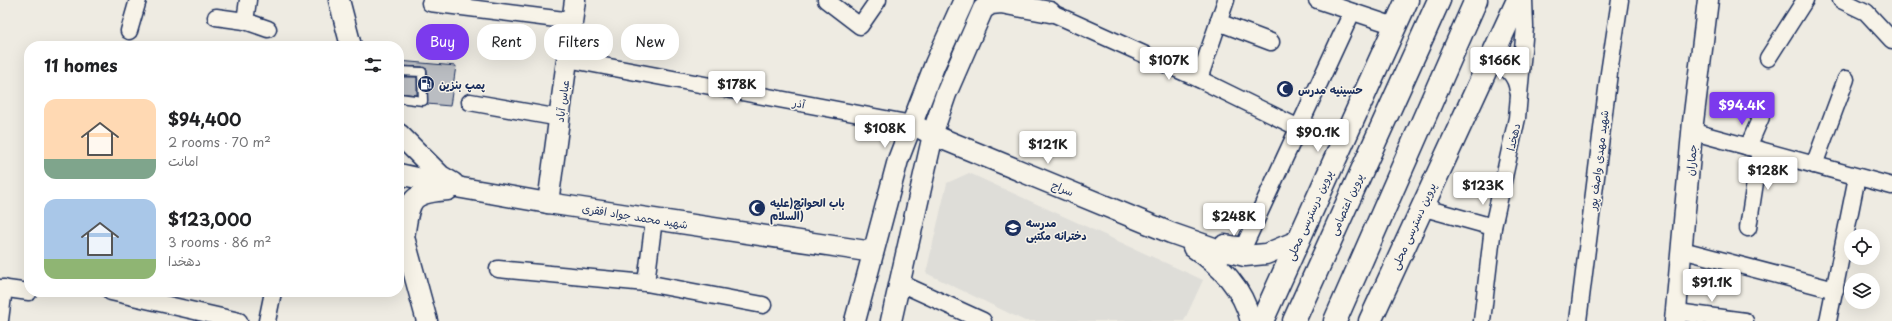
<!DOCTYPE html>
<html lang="en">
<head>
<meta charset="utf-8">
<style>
  :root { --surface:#fff; --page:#f2f2f2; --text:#202124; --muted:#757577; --accent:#7c3aed }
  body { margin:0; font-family:"Playpen Sans","Playpen Sans Arabic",sans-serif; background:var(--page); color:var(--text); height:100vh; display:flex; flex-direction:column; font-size:15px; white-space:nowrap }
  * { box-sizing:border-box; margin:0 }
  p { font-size:13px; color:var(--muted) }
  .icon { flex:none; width:22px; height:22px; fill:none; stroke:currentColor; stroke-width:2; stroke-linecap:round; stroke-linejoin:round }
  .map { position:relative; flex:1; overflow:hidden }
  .details { position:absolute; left:24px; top:41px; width:380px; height:256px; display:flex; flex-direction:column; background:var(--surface); border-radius:16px; box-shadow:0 4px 16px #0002 }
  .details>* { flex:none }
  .guide { position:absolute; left:416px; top:24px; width:380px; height:36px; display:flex; gap:8px }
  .controls { position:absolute; left:1844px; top:229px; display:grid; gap:8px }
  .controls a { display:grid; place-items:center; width:36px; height:36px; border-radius:50%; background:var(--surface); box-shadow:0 4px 16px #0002; font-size:20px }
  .price { position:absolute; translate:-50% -34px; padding:0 9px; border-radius:4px; background:#fff; color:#222; font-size:13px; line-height:26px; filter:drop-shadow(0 1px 2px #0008) }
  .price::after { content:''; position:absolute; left:50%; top:24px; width:12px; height:9px; margin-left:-6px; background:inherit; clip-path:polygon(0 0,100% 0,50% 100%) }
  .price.current { background:var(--accent); color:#fff }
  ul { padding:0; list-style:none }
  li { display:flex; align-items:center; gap:12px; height:100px; padding:0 20px }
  li span { display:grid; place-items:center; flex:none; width:112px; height:80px; border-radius:12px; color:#555 }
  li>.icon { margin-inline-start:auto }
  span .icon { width:48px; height:48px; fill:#fffc; stroke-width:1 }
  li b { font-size:17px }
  h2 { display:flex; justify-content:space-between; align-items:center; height:48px; padding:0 20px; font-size:17px }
  .pill { padding:0 14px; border-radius:16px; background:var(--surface); box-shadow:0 4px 16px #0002; font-size:14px; line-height:36px }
  .pill.current { background:var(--accent); color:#fff }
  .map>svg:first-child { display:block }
  .built { fill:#deddd8 }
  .building { fill:#babdc2; stroke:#1b2f5e }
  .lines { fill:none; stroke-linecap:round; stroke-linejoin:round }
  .service-casing { stroke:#1b2f5e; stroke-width:11 }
  .minor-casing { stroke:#1b2f5e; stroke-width:19 }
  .tertiary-casing { stroke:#1b2f5e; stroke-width:23 }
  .secondary-casing { stroke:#1b2f5e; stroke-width:25 }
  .primary-casing { stroke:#1b2f5e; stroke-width:25 }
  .service { stroke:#f7f3e8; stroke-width:8 }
  .minor { stroke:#f7f3e8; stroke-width:16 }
  .tertiary { stroke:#f7f3e8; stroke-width:20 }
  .secondary { stroke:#f7f3e8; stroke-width:22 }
  .primary { stroke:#f7f3e8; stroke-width:22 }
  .labels { text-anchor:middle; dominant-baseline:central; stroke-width:3; stroke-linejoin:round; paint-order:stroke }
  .poi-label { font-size:11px; font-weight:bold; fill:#1b2f5e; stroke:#f7f3e8; text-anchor:start }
  .street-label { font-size:11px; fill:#1b2f5e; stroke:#f7f3e8 }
</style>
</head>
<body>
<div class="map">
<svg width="1892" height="321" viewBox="0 0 1892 321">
  <rect width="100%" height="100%" fill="#eeebe2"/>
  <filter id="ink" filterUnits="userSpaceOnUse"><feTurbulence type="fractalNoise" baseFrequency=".025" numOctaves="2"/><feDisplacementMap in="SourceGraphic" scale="8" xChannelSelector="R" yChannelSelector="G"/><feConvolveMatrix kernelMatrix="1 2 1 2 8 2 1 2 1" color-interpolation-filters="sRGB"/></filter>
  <g filter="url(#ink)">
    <polygon class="built" points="969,173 1203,280 1184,321 1025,321 926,273 947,183"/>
    <g class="building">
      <polygon points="399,61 456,66 450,106 427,104 427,69 422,67 399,66"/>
      <polygon points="399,77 417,77 417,95 399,93"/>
    </g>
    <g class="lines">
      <g class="service-casing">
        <polyline id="service" points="399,71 422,72 423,101 399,98"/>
      </g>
      <g class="minor-casing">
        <g id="minor">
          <polyline points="826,0 860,26 878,0"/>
          <polyline points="1317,0 1395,26"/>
          <polyline points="1841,0 1866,12 1892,40"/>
          <polyline points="430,3 572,21"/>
          <polyline points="1050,12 1201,80 1299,128"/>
          <polyline points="216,17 245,21 268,29"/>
          <polyline points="245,21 248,0"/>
          <polyline points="1218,22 1271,42"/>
          <polyline points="129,31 138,0"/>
          <polyline points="1768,58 1805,0"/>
          <polyline points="567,59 912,124"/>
          <path d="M1489,61C1506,66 1516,74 1518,91"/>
          <polyline points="1199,79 1226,0"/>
          <polyline points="470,102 560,118"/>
          <polyline points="1694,132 1892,186"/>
          <polyline points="1748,147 1761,117"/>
          <polyline points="1814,165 1846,79"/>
          <polyline points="1421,207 1493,227"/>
          <polyline points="1748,228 1760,150"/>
          <polyline points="1224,243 1244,246 1352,12"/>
          <polyline points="1682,250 1835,290"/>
          <polyline points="498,269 646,283 763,305"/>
          <polyline points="646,283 654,219"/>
          <polyline points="900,283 983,321"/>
          <polyline points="0,288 29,292"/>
          <polyline points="111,292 239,321"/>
          <polyline points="1677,312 1745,321"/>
          <polyline points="0,320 4,288"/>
          <polyline points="267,321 273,292"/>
          <polyline points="1482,321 1493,227 1517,118 1525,27 1524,0"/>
          <polyline points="1578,321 1609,73 1620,0"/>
          <polyline points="1828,321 1857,177"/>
        </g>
      </g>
      <g class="tertiary-casing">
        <g id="tertiary">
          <polyline points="339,0 351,46"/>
          <polyline points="912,124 933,135 1171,233 1214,248 1245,256 1266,254 1297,241"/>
          <polyline points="399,134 441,176 453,183"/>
          <polyline points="399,174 462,188 548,203 873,252"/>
          <polyline points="548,203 575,0"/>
          <polyline points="399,219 427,321"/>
          <path d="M404,237C410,200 408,193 448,190"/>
          <path d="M1193,247C1221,266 1242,287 1251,321"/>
          <polyline points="855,321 898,160 935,64 964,0"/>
          <polyline points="891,321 935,126 946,94 983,9 991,4 1001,3 1050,12"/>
          <polyline points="1675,321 1693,122 1708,0"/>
        </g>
      </g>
      <g class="secondary-casing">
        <g id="secondary">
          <polyline points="1262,321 1407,0"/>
          <polyline points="1370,321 1518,0"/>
        </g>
      </g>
      <g class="primary-casing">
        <g id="primary">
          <polyline points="1294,321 1439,0"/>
          <polyline points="1335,321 1476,0"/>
        </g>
      </g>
      <use href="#service" class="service"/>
      <use href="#minor" class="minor"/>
      <use href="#tertiary" class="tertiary"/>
      <use href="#secondary" class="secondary"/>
      <use href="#primary" class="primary"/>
    </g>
  </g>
  <defs>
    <g id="fuel-disc" transform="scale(0.9)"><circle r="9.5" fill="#1b2f5e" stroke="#f7f3e8"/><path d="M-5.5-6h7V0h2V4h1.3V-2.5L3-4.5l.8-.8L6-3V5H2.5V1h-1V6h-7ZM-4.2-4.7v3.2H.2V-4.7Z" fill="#fff"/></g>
    <g id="mosque-disc" transform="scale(0.9)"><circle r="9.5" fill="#1b2f5e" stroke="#f7f3e8"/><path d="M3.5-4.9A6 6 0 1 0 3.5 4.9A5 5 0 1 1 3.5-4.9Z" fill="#fff"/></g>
    <g id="school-disc" transform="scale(0.9)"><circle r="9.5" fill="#1b2f5e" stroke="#f7f3e8"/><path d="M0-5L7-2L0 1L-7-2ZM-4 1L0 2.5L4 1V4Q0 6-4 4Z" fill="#fff"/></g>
  </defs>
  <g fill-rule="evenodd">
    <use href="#fuel-disc" x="426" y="84"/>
    <use href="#mosque-disc" x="1285" y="89"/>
    <use href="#mosque-disc" x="757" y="208"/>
    <use href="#school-disc" x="1013" y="228"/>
  </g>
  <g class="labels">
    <g class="poi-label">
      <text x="439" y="84">پمپ بنزین</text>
      <text x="1298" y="89">حسینیه مدرس</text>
      <text x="770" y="202">باب الحوائج(علیه<tspan x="770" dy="13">السلام)</tspan></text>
      <text x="1026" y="222">مدرسه<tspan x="1026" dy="13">دخترانه مکتبی</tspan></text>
    </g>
    <g class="street-label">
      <text transform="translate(562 101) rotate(-82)">عباس آباد</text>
      <text transform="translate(799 103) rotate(11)">آذر</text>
      <text transform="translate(1513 137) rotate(-77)">دهخدا</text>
      <text transform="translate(1598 160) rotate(-83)">شهید مهدی واصف پور</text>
      <text transform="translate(1691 160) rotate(-85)">جماران</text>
      <text transform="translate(1063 188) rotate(22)">سراج</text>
      <text transform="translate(1346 204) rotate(-66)">پروین اعتصامی</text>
      <text transform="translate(1309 215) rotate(-66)">پروین درسترسی محلی</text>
      <text transform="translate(635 216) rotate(9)">شهید محمد جواد افقری</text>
      <text transform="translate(1413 226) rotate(-66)">پروین دسترسی محلی</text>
    </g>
  </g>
</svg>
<div class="controls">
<a><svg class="icon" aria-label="locate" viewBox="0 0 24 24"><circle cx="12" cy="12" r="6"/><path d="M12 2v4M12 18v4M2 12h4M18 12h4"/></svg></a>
<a><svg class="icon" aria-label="layers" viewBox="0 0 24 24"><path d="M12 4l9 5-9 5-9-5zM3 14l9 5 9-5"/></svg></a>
</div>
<b class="price" style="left:1169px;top:81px">$107K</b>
<b class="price" style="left:1500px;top:81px">$166K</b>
<b class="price" style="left:737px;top:105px">$178K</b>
<b class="price current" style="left:1742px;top:126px">$94.4K</b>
<b class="price" style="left:885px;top:149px">$108K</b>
<b class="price" style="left:1318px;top:153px">$90.1K</b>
<b class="price" style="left:1048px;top:165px">$121K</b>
<b class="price" style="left:1768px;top:191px">$128K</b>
<b class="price" style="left:1483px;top:206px">$123K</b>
<b class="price" style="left:1234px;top:237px">$248K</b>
<b class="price" style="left:1712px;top:303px">$91.1K</b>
<div class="guide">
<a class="pill current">Buy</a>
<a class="pill">Rent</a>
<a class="pill">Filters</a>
<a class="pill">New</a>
</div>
<section class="details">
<h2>11 homes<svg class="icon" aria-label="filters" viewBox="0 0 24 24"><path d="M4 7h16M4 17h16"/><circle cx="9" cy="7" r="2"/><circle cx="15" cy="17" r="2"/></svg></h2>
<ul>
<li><span style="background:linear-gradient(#ffd9b3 75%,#7fa58c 0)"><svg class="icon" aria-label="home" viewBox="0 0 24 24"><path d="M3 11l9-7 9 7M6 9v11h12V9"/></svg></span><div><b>$94,400</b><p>2 rooms · 70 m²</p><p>امانت</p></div></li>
<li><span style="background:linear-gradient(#a9c7e8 75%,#8fb573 0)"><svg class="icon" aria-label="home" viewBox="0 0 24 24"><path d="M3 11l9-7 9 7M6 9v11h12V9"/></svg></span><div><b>$123,000</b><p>3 rooms · 86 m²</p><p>دهخدا</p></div></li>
</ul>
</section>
</div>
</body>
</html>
